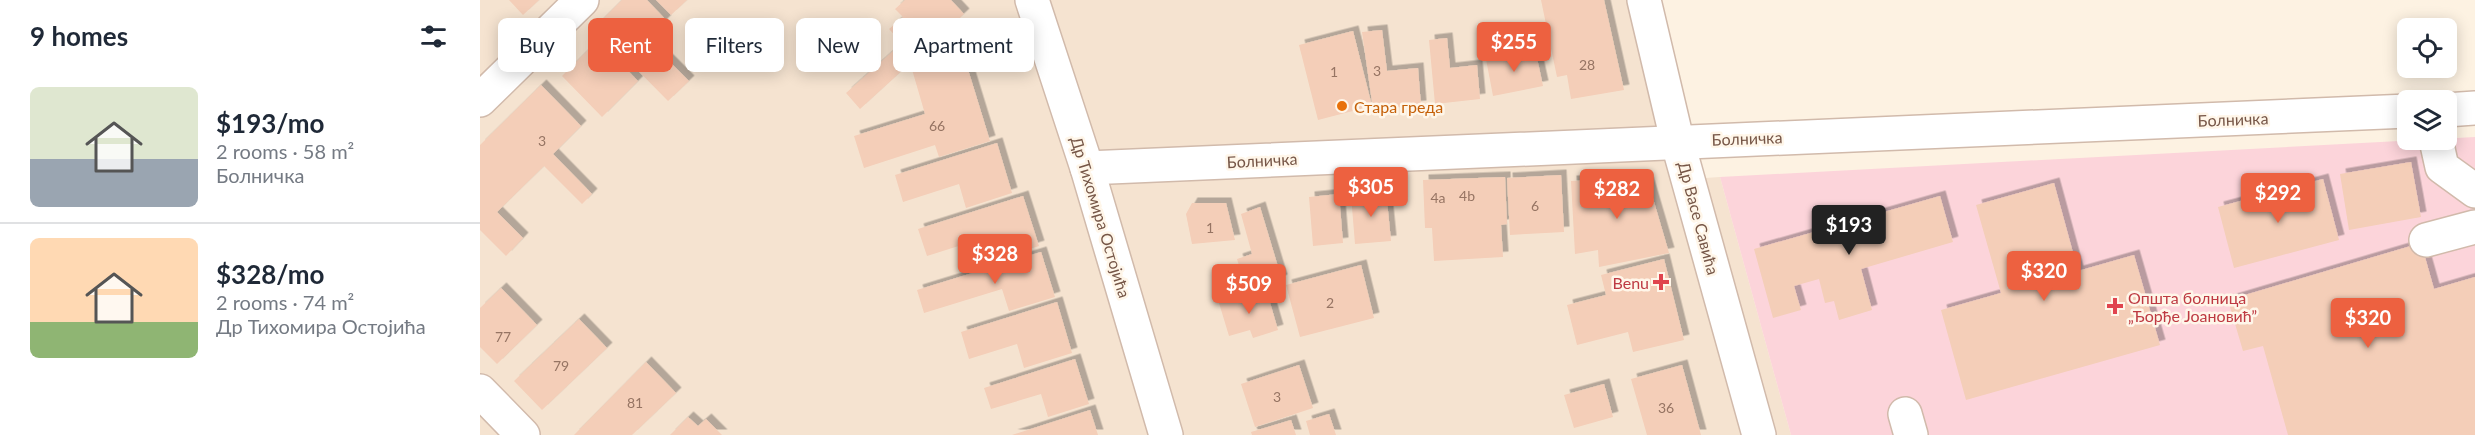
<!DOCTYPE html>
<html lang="en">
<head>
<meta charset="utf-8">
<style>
  :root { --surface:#fff; --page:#f2f2f3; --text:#1f2937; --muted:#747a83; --line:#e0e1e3; --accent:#ed6140 }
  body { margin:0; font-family:Lato,sans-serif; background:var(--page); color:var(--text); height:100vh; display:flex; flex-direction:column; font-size:22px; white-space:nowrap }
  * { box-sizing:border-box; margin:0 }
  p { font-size:20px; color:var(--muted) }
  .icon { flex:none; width:33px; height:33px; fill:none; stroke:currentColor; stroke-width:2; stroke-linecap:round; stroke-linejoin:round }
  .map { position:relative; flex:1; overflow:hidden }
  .details { display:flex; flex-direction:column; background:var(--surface); width:480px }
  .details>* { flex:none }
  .guide { position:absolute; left:18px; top:18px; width:570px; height:54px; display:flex; gap:12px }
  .controls { position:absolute; left:1917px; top:18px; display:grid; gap:12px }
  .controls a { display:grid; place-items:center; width:60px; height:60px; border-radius:9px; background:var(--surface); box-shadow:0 3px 15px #0003; font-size:30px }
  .price { position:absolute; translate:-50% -51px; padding:0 14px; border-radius:6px; background:var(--accent); color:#fff; font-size:20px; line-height:39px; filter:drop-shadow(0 2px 3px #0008) }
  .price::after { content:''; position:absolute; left:50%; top:36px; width:18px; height:14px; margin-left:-9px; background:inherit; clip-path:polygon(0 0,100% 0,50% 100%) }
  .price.current { background:#222; color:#fff }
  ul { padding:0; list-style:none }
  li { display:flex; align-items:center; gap:18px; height:150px; padding:0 30px }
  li+li { border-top:2px solid var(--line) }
  li span { display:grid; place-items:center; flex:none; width:168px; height:120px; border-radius:9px; color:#555 }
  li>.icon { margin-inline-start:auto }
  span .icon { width:72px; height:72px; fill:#fffc; stroke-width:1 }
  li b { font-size:26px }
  h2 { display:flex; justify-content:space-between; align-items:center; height:72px; padding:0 30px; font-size:26px }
  .chip { padding:0 21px; border-radius:9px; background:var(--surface); box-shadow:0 3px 15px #0003; font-size:21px; line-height:54px }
  .chip.current { background:var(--accent); color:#fff }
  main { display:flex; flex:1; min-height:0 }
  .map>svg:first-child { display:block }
  .residential { fill:#f5e3d0 }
  .medical { fill:#fcd4da }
  .building { fill:#f4ceb8; filter:url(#shadow) }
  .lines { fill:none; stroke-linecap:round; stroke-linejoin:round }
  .minor-casing { stroke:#d1baab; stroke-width:36 }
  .minor { stroke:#fff; stroke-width:33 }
  .food-dot { fill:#e8710a; stroke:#fff6e9; stroke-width:2 }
  .health-dot { fill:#e0444e; stroke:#fff6e9; stroke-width:2 }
  .labels { text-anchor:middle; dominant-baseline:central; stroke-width:5; stroke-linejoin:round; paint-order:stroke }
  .number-label { font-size:14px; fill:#967463 }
  .food-label { font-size:16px; fill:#c56008; stroke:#fff6e9; text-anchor:start }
  .street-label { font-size:16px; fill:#765647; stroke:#fff6e9 }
  .health-label { font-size:16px; fill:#be3a42; stroke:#fff6e9; text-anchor:end }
</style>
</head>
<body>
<main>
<section class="details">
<h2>9 homes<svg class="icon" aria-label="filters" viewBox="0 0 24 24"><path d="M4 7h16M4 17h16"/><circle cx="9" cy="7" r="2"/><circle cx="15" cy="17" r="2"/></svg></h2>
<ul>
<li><span style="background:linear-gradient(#dfe7d0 60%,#9aa5b1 0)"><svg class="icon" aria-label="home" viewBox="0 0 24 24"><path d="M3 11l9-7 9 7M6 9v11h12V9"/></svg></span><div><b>$193/mo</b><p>2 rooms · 58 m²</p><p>Болничка</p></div></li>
<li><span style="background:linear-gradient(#ffd9b3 70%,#8fb573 0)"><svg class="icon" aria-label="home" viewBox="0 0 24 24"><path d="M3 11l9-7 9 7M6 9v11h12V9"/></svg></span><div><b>$328/mo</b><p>2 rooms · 74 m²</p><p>Др Тихомира Остојића</p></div></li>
</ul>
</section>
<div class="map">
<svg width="1995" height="435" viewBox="0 0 1995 435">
  <defs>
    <filter id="shadow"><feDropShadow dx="5.5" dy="-5.5" stdDeviation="0" flood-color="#0004"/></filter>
  </defs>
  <rect width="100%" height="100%" fill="#fdf2e2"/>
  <polygon class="residential" points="0,0 1148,0 1196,180 1240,177 1311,435 0,435"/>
  <polygon class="medical" points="1995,137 1995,435 1311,435 1240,177"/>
  <g class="building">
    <polygon points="29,0 59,0 43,15"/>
    <polygon points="142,0 167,0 186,20 167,39 209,81 188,101 115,27"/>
    <polygon points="176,0 207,0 191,15"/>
    <polygon points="425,0 471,0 484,14 380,109 366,93 422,43 409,29 423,17 415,9"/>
    <polygon points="1061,0 1124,0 1144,90 1091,99 1087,75 1077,77"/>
    <polygon points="902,30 907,71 938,68 941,106 893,109 882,32"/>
    <polygon points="873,31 892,106 838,120 819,45"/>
    <polygon points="967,38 970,68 997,65 1000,99 955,104 949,40"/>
    <polygon points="118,40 158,81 122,117 82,76"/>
    <polygon points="1055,49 1063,86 1013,96 1006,59"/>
    <polygon points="482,50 510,141 459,157 455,145 384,168 374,136 445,114 431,66"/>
    <polygon points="61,85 101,126 73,154 112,194 102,204 64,166 17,212 43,238 26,256 0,230 0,145"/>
    <polygon points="517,143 532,193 486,208 479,184 423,202 415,175"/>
    <polygon points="1931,162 1941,217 1869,230 1860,174"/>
    <polygon points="1081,175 1084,232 1030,235 1027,178"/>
    <polygon points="1025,177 1027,224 1021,225 1023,257 954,261 952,228 945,228 943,180"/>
    <polygon points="1167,178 1189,253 1119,267 1118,250 1095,254 1091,181"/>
    <polygon points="1843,179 1859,240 1754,268 1738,207"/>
    <polygon points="1574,183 1598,271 1654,255 1680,345 1486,400 1461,310 1521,293 1496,205"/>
    <polygon points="906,191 911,241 875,244 871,195"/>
    <polygon points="859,194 863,243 833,246 829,197"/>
    <polygon points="543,196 559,246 515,260 507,237 447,256 438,229"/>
    <polygon points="1460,196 1473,242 1381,269 1392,310 1359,320 1354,301 1345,303 1339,279 1314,286 1321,310 1293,318 1274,249"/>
    <polygon points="712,203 746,203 755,240 712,244 706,214"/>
    <polygon points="780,207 802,280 767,291 757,259 772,254 761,214"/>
    <polygon points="1941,243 1954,289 1995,277 1995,435 1808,435 1783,346 1763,351 1748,300"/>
    <polygon points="561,252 575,297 529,311 522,289 444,313 437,290"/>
    <polygon points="1184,259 1204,340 1153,352 1148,332 1097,345 1087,305 1126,295 1121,275"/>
    <polygon points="881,265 894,318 820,337 806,285"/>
    <polygon points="21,288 57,325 17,364 0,347 0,308"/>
    <polygon points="786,289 798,330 773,338 770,330 749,336 739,303"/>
    <polygon points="577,302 592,353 544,368 537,344 489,359 481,332"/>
    <polygon points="99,319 127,348 62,410 34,381"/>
    <polygon points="595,359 609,404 568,417 561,394 511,409 504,388"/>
    <polygon points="166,362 196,393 152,435 94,435"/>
    <polygon points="819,365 833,408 775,427 761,384"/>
    <polygon points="1202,365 1221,435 1167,435 1151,379"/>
    <polygon points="1124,384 1133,417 1094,428 1084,395"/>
    <polygon points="610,410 618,435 532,435"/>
    <polygon points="849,414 856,435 830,435 826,421"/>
    <polygon points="208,417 218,426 226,419 242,435 190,435"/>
    <polygon points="811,420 816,435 772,435 771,432"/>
  </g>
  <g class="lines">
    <g class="minor-casing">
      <g id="minor">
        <polyline points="552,0 607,168 686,435"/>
        <polyline points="1164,0 1197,140 1279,435"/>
        <polyline points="0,100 102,0"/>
        <polyline points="1966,110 1995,108"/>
        <polyline points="1956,140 1962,167 1995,191"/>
        <polyline points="607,168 1928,111"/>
        <polyline points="1946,240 1995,227"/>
        <polyline points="0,391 43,435"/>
        <polyline points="1425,414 1431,435"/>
      </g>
    </g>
    <use href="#minor" class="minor"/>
  </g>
  <circle class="food-dot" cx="862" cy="106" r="6"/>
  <g class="health-dot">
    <path d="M1178 273h6v6h6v6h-6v6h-6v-6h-6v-6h6z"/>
    <path d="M1632 297h6v6h6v6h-6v6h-6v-6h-6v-6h6z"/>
  </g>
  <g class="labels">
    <g class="number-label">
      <text x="1107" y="64">28</text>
      <text x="897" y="70">3</text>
      <text x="854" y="71">1</text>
      <text x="457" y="125">66</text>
      <text x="62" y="140">3</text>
      <text x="987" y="195">4b</text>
      <text x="958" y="197">4a</text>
      <text x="1055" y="205">6</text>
      <text x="730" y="227">1</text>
      <text x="850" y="302">2</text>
      <text x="23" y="336">77</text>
      <text x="81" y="365">79</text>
      <text x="797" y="396">3</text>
      <text x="155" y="402">81</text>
      <text x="1186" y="407">36</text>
    </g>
    <g class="food-label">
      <text x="874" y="106">Стара греда</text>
    </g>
    <g class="street-label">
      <text transform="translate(1753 119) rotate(-2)">Болничка</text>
      <text transform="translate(1267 138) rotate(-2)">Болничка</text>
      <text transform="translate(782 160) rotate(-3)">Болничка</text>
      <text transform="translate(621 217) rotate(73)">Др Тихомира Остојића</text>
      <text transform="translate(1219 218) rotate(75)">Др Васе Савића</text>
    </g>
    <g class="health-label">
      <text x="1169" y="282">Benu</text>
      <text x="1648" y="297" text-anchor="start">Општа болница<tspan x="1648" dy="18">„Ђорђе Јоановић”</tspan></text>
    </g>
  </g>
</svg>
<div class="controls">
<a><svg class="icon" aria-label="locate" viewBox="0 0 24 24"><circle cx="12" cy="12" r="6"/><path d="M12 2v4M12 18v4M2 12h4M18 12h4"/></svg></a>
<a><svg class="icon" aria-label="layers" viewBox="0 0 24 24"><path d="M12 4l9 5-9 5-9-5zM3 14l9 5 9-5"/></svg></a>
</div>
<b class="price" style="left:1034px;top:73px">$255</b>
<b class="price" style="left:891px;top:218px">$305</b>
<b class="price" style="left:1137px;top:220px">$282</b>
<b class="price" style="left:1798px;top:224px">$292</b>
<b class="price current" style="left:1369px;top:256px">$193</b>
<b class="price" style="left:515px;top:285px">$328</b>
<b class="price" style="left:1564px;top:302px">$320</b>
<b class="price" style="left:769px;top:315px">$509</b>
<b class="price" style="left:1888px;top:349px">$320</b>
<div class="guide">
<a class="chip">Buy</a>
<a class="chip current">Rent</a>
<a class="chip">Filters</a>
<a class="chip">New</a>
<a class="chip">Apartment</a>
</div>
</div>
</main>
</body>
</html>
